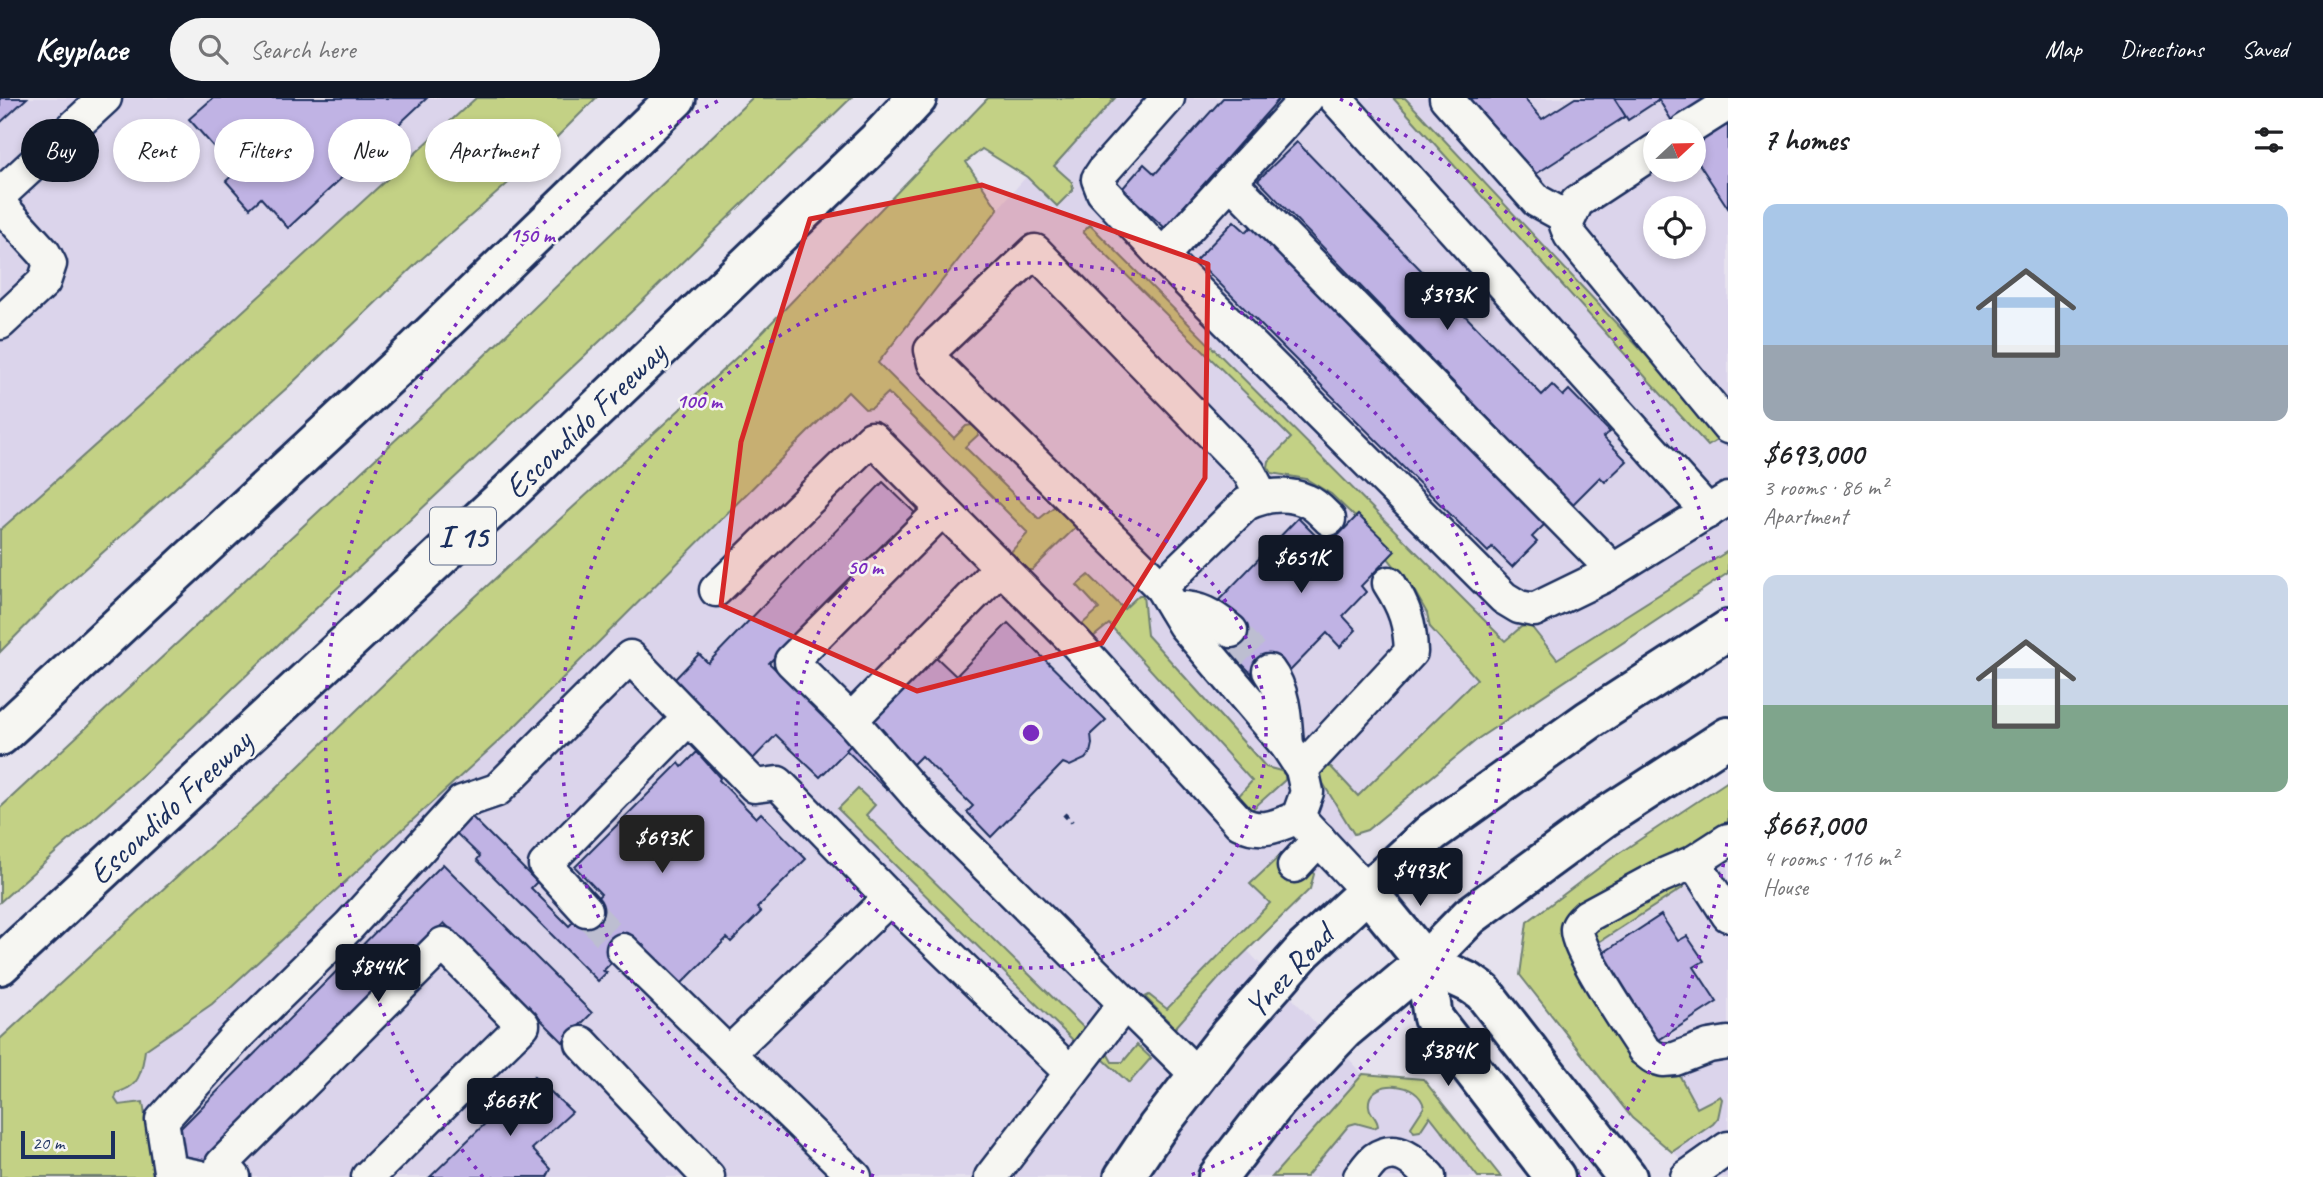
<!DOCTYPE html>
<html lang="en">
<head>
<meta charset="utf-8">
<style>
  :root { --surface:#fff; --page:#f2f2f2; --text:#202124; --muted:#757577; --accent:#111827 }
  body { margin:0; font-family:Caveat,sans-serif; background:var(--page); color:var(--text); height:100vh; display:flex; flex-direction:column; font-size:26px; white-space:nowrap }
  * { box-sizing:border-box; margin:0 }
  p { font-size:23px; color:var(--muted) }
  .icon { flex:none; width:38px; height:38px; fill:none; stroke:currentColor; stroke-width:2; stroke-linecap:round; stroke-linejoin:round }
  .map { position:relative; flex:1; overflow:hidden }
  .side { display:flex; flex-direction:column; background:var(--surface); width:595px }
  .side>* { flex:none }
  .hud { position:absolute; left:21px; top:21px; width:665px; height:63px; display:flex; gap:14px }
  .needle { width:46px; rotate:68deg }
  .fabs { position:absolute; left:1643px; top:21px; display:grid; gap:14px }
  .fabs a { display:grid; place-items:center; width:63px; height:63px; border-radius:50%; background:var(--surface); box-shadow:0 4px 10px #0003; font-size:35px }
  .scale { position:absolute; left:21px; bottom:18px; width:94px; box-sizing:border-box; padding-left:7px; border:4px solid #1b2f5e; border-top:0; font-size:19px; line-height:24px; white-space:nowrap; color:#1b2f5e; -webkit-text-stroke:5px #f6f6f2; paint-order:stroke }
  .price { position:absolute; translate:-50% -60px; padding:0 16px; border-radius:7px; background:var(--accent); color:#fff; font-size:23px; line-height:46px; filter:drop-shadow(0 2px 4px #0008) }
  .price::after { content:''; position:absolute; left:50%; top:42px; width:21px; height:16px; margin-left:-10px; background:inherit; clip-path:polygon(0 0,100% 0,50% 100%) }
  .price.selected { background:#222; color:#fff }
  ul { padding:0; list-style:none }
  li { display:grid; align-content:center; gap:14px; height:371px; padding:0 35px }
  li span { display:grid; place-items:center; height:217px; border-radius:14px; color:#555 }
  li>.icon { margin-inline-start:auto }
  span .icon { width:126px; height:126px; fill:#fffc; stroke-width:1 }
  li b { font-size:30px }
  h2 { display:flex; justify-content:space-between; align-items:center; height:84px; padding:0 35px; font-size:30px }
  .tag { padding:0 24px; border-radius:32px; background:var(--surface); box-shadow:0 4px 10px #0003; font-size:24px; line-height:63px }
  .tag.selected { background:var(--accent); color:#fff }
  header { display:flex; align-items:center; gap:42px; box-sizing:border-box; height:98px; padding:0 35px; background:var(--accent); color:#fff }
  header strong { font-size:33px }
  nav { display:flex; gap:38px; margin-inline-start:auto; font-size:24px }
  .search { width:490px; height:63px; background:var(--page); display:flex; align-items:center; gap:18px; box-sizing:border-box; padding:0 24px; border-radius:38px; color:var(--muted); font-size:26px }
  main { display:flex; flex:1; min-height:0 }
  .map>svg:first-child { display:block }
  .built { fill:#dbd4eb; fill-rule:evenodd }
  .green { fill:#c3d185; stroke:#6f8072; stroke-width:2 }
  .building { fill:#c0b3e4; stroke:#1b2f5e; stroke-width:2 }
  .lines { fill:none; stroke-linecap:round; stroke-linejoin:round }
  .minor-tunnel { stroke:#bdbed1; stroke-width:32; stroke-dasharray:32 16; stroke-linecap:butt }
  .minor-casing { stroke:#1b2f5e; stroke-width:37 }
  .major-casing { stroke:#1b2f5e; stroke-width:44 }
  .highway-casing { stroke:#1b2f5e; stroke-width:44 }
  .path { stroke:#1b2f5e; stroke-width:4.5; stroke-dasharray:5 5; stroke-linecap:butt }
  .minor { stroke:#f6f6f2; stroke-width:32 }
  .major { stroke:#f6f6f2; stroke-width:38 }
  .highway { stroke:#f6f6f2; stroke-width:38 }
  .marked { fill:#d62828; fill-opacity:0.2; stroke:#d62828; stroke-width:5; stroke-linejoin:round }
  .ring { fill:none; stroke:#7b2cbf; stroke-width:3.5; stroke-dasharray:3.5 7 }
  .labels { text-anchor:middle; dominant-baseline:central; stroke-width:5; stroke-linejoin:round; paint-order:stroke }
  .shield { fill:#f6f6f2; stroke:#5d6b8a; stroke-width:2 }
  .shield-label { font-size:32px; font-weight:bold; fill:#1b2f5e }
  .street-label { font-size:33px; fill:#1b2f5e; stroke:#f6f6f2 }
  .centre { fill:#7b2cbf; stroke:#f6f6f2; stroke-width:3.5 }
  .ring-label { font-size:21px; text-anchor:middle; font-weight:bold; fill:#7b2cbf; stroke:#f6f6f2; stroke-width:5; stroke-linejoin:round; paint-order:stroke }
</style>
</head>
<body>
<header>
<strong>Keyplace</strong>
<div class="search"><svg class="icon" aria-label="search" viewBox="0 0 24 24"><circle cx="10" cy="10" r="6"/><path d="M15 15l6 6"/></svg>Search here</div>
<nav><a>Map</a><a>Directions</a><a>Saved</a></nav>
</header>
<main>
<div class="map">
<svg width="1728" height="1079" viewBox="0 0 1728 1079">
  <rect width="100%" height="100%" fill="#e6e2ee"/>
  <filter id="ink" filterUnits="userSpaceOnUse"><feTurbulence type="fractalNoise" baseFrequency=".0143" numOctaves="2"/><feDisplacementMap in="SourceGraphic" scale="14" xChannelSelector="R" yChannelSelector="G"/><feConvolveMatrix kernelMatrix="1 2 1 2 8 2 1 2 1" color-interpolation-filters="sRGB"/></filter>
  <g filter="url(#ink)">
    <g class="built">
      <polygon points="0,0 476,0 268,188 106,339 0,432"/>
      <path d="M1094,0H1728V475L1479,640L1367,732L1354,736L1314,776L1310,791L1247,852L1363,976L1423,981L1501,1079H0L58,1012L212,906L513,630L883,259L998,111ZM1656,33H1694V72H1656ZM1656,110H1694V149H1656Z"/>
      <polygon points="1728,683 1728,1079 1694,1079 1678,1058 1632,1020 1520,877 1527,824 1612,760"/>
    </g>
    <g class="green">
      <path d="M476,0H596L530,66L417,165L288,289L63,490L0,554V432C161,291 317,144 476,0Z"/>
      <polygon points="752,0 851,0 631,214 331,496 148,672 0,804 0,710 431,309"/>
      <path d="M988,0H1115L1054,68L1072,84L1073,92L1057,108L1027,79L982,51L966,64L998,111L878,265L954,340L966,328L972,327L979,332L978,337L965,349L1039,421L1055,408H1059L1076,425V429L1032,472H1027L1009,456L1028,435L888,295L872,310L865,311L848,294L513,630L212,906L145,952C143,965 141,984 128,990C125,992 121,993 117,995L115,1001L119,1007L143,1004L150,1051L157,1079H0V941L185,771L268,698L451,521L749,248Z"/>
      <polygon points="1393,0 1405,0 1688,302 1717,338 1716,343 1708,348"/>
      <polygon points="1090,127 1505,543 1521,529 1530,527 1557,561 1728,453 1728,475 1479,640 1367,732 1354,736 1321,682 1320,673 1326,668 1331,669 1358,698 1477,581 1430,529 1427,515 1415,494 1388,460 1394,453 1358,417 1355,419 1331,396 1306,381 1272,375 1268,369 1269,363 1291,340 1083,134"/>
      <polygon points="1089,477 1124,511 1139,497 1143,497 1147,537 1266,669 1281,673 1285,677 1285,682 1247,716 1236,701 1252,683 1109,526 1093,539 1089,540 1080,531 1081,527 1099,511 1077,487"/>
      <polygon points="1728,683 1728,724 1569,822 1676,971 1697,1010 1720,998 1722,1001 1718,1020 1713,1026 1672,1054 1632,1020 1520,877 1527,824 1612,760"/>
      <polygon points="858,691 875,707 866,717 1085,931 1087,937 1078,947 838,711"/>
      <path d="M1282,756C1296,756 1304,767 1314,776L1310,791L1221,878L1175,930L1145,899L1149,897L1167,911L1270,805L1250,786Z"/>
      <polygon points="1682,780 1684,789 1594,847 1591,830"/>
      <polygon points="1137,947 1151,960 1129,985 1102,960 1106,953 1112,964 1123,964"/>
      <path d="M1363,976L1423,981L1501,1079H1478L1430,1018L1420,1033L1414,1034L1411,1029L1424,1009C1419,983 1373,981 1369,1003C1367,1015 1377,1018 1378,1028L1374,1030L1356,1025L1349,1027L1306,1079H1272Z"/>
    </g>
    <g class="building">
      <polygon points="0,0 27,0 0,25"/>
      <polygon points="213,0 427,0 288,130 261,100 250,110 226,83 236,74 189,21"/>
      <polygon points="1223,0 1280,0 1165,130 1122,91 1144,66 1155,76"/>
      <polygon points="1468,0 1524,0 1542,21 1575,0 1614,0 1626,18 1536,76"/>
      <polygon points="1614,0 1728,0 1728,110 1694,58 1694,33 1678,33 1659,2 1628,22"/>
      <polygon points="1297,44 1542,297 1552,287 1563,298 1569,292 1610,334 1603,339 1627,363 1605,384 1600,379 1572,407 1258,82"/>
      <polygon points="1234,123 1246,134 1253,127 1548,423 1532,439 1537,444 1512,469 1492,449 1488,454 1196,162"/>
      <polygon points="883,384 915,415 769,565 853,646 820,679 776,637 751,663 671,585 699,556 708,565"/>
      <polygon points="1358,417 1395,453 1361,488 1366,494 1343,518 1356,532 1340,549 1327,535 1289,574 1278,563 1259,583 1220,544 1240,523 1219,502 1298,420 1327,449"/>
      <polygon points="1008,525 1106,622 1091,636 1092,646 1090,655 1085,661 1070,668 1063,665 991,739 967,714 973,708 921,658 887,692 846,652 935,558 956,578"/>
      <polygon points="697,654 720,680 719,682 756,720 761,715 806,761 757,810 761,814 731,844 727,840 680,887 635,841 603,873 607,874 598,883 477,762 480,758 454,733 470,717 537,784 531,790 569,828 601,796 575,769 679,665 682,669"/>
      <polygon points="443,766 592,915 563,944 444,825 196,1075 166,1045"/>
      <polygon points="1661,817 1678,843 1687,838 1704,863 1694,869 1717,904 1657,943 1600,857"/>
      <polygon points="534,978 572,1014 532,1051 551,1071 547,1079 430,1079"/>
    </g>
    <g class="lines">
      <g class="minor-tunnel">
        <polyline points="1231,533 1269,573"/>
        <polyline points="586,812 623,852"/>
      </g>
      <g class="minor-casing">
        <g id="minor">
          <polyline points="1168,0 1104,72 1098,81 1103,94 1169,165 1504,500 1519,509 1534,512 1604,478 1728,401"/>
          <polyline points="1335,0 1708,414"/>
          <polyline points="1446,0 1537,103 1568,120"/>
          <polyline points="1685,33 1728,6"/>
          <polyline points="1656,52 1577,104 1566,127 1570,137 1728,329"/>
          <polyline points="1231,84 1613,472"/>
          <polyline points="1162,158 1307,0"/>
          <polyline points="0,225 44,184 50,166 44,155 3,110 1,96 105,0"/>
          <polyline points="1262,399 1249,374 1035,153 931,252 934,265 1161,489 1184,527 1287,648 1302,671 1307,694 1298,719"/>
          <polyline points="943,411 791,563 851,622 1001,469"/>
          <path d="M1161,489L1246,406C1265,397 1287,394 1307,403C1315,406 1323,415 1329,421"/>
          <path d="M716,492L872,340L1074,543L1240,725C1262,736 1277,728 1298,719L1368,794"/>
          <path d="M1174,510C1198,508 1213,518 1231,533"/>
          <path d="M1269,573C1285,594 1285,623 1287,648"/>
          <polyline points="689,620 755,688 778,685 890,800"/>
          <polyline points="851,622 927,709 1198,978"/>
          <path d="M1302,671L1411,554C1410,525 1405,510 1389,485"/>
          <polyline points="1728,742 1694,764 1728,817"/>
          <path d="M1694,764L1661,778L1587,818C1583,822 1578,826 1577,831C1574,848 1632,933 1644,952L1653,959L1663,962L1675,961L1709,948L1728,945"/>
          <polyline points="1294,768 1319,741"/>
          <polyline points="623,852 855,1079"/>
          <polyline points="582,945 708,1079"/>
          <polyline points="729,955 890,800 1071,975 991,1079"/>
          <polyline points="1071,975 1125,905"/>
          <polyline points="200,1079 170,1073 162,1022 236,939 349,828 462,704 497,692 630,559 689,620 545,767 586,812"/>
          <polyline points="234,1079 222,1066 443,846 523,927 368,1079"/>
          <path d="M1360,1079C1364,1074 1369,1066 1375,1061C1397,1046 1415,1063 1429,1079"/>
          <polyline points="1687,1079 1728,1050"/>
        </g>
      </g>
      <g class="major-casing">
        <g id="major">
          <polyline points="1368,794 1425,864 1470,885 1483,894 1627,1079"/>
          <polyline points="1425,864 1433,920 1555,1079"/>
          <polyline points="1124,1079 1157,1030 1230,936 1304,852 1432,734 1589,622 1728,532"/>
          <polyline points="1218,1079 1277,1003 1344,932 1425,864 1470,818 1605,719 1728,639"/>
        </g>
      </g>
      <g class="highway-casing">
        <g id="highway">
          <polyline points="0,638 402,265 676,0"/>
          <polyline points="0,867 513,391 877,43 917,0"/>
        </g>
      </g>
      <polyline class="path" points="1064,716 1072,724"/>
      <use href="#minor" class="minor"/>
      <use href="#major" class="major"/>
      <use href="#highway" class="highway"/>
    </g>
  </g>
  <path class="marked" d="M982,87L1208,166L1205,380L1102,545L917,593L721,507L741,344L810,121Z"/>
  <g class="ring">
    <circle cx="1031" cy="635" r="235"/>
    <path d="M874 1078A470 470 0 1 1 1188 1078"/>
    <path d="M1727 745A705 705 0 0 1 1579 1079M483 1079A705 705 0 0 1 722 1M1340 1A705 705 0 0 1 1727 525"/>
  </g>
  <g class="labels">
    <rect class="shield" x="430" y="409.5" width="66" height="57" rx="5"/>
    <g class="shield-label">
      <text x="463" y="438">I 15</text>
    </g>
    <g class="street-label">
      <text transform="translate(585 322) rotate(-44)">Escondido Freeway</text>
      <text transform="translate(170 709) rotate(-43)">Escondido Freeway</text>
      <text transform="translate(1289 873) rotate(-47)">Ynez Road</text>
    </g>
  </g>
  <circle cx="1031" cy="635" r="10" class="centre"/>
  <g class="ring-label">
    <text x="532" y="144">150 m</text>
    <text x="699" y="310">100 m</text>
    <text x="865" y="476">50 m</text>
  </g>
</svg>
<div class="fabs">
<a><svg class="needle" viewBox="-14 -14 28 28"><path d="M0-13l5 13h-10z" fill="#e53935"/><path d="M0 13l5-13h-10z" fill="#757577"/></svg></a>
<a><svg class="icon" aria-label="locate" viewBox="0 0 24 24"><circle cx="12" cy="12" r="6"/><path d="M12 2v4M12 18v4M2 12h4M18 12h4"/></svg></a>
</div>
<div class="scale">20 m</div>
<b class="price" style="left:1447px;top:234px">$393K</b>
<b class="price" style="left:1301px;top:497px">$651K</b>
<b class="price selected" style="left:662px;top:777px">$693K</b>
<b class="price" style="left:1420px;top:810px">$493K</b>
<b class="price" style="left:378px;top:906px">$844K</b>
<b class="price" style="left:1448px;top:990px">$384K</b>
<b class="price" style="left:510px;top:1040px">$667K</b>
<div class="hud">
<a class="tag selected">Buy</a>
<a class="tag">Rent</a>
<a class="tag">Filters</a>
<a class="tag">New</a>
<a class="tag">Apartment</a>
</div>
</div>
<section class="side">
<h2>7 homes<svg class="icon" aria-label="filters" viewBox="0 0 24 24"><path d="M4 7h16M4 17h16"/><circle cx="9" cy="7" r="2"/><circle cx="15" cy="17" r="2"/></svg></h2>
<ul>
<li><span style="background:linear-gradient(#a9c7e8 65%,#9aa5b1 0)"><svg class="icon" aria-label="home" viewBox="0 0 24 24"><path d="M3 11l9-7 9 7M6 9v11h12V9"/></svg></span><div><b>$693,000</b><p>3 rooms · 86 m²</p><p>Apartment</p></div></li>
<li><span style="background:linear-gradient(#c9d6e8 60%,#7fa58c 0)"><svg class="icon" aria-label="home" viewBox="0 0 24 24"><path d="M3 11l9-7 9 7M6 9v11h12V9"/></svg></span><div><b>$667,000</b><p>4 rooms · 116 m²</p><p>House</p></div></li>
</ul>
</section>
</main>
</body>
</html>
